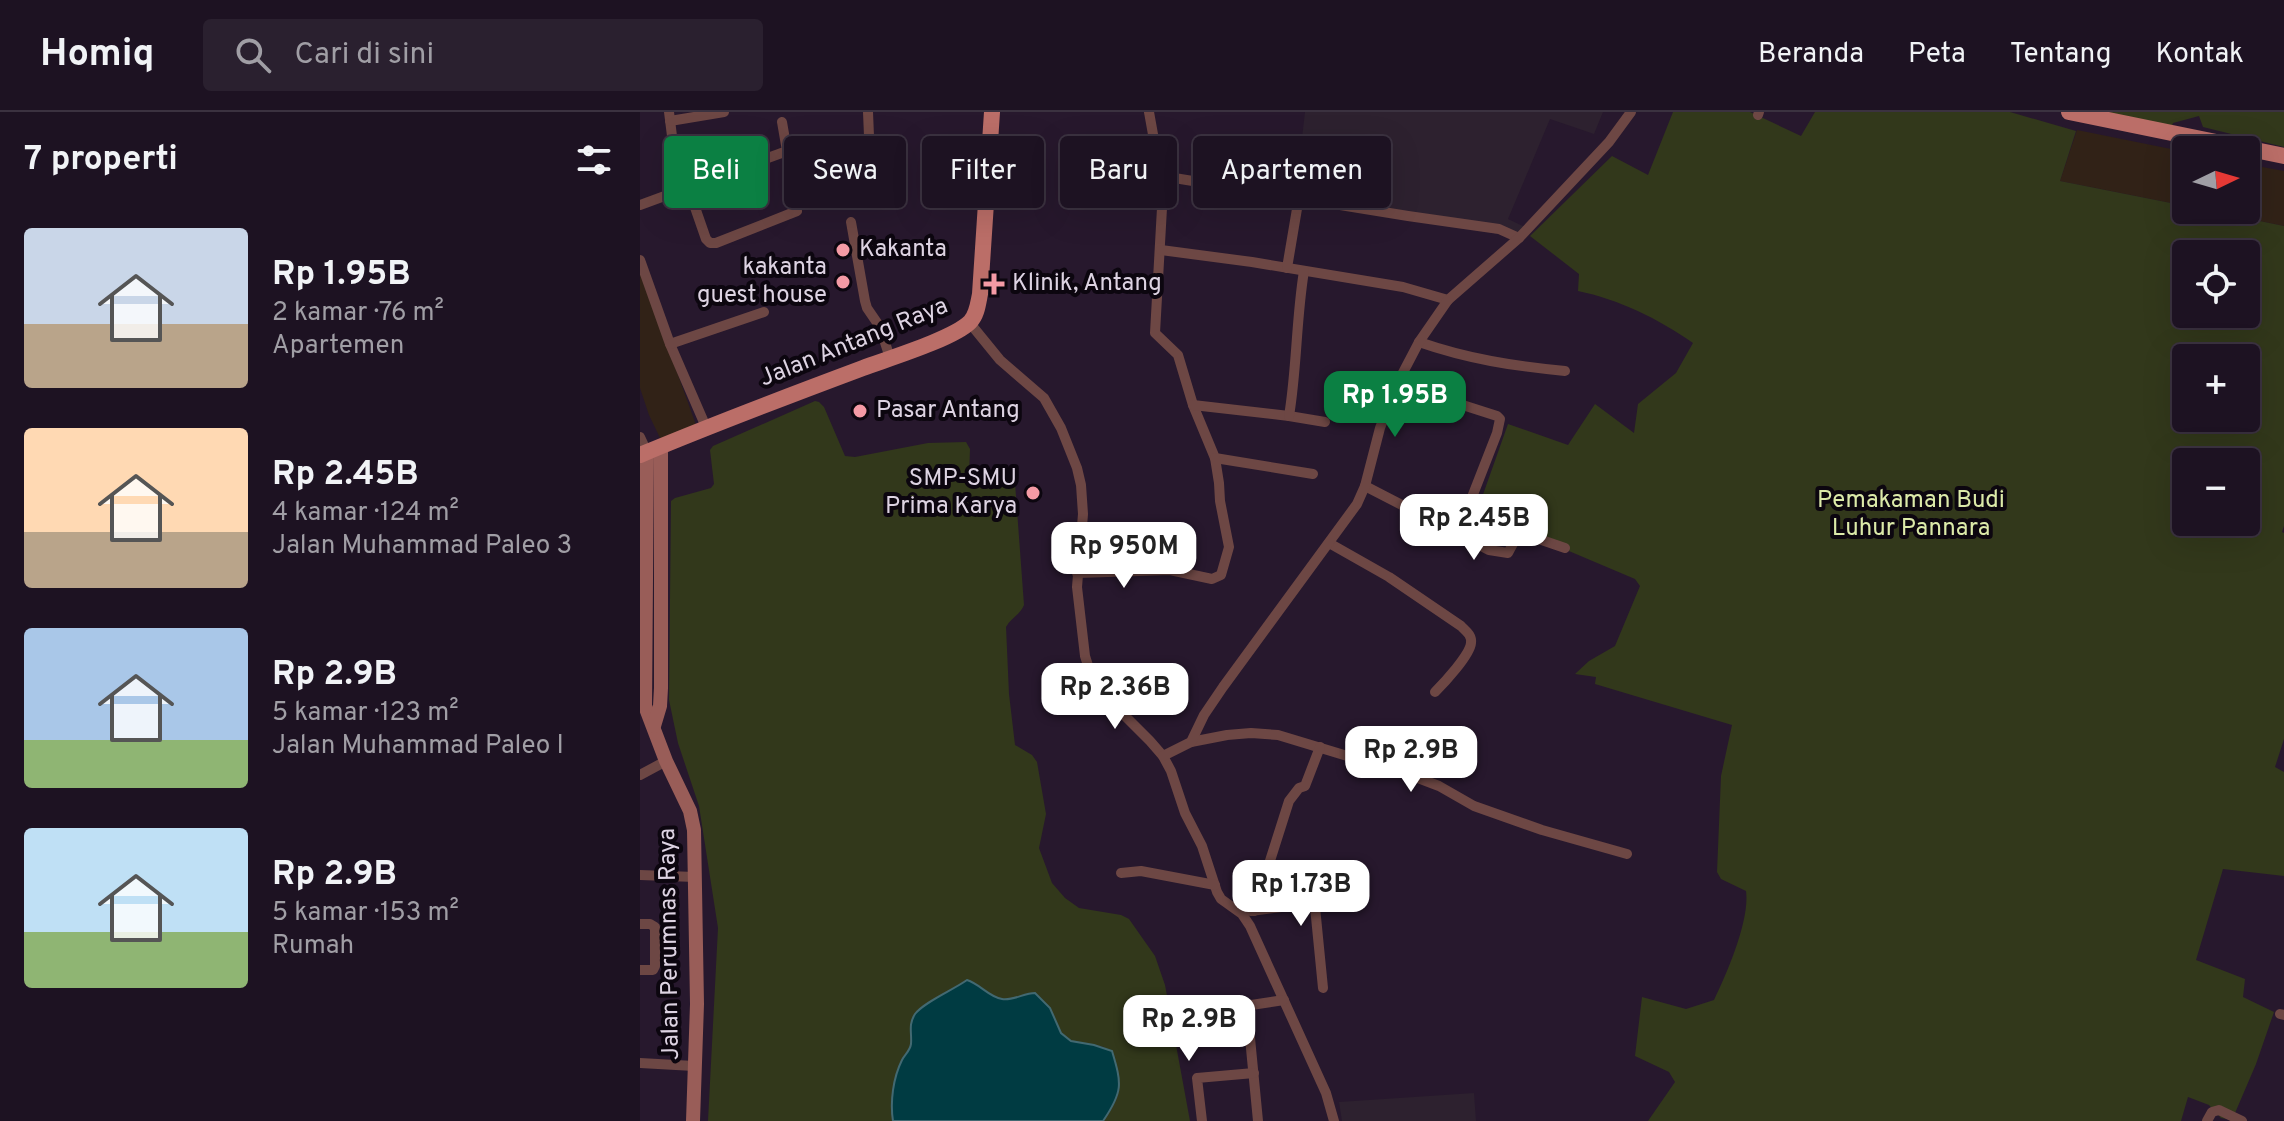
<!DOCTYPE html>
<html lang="id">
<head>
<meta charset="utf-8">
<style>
  :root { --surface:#1d1222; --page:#2a202f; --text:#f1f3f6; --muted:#a09ea5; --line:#3b3240; --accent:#0b8043 }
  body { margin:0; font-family:Overpass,sans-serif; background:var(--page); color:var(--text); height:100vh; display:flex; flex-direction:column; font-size:30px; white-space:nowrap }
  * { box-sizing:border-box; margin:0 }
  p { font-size:26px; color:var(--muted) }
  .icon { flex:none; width:44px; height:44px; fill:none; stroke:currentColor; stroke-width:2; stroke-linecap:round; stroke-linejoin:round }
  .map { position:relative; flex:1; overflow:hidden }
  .drawer { display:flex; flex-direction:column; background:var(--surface); width:640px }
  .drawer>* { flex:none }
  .top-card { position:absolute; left:24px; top:24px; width:760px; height:72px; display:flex; gap:16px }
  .needle { width:52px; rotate:85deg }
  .buttons { position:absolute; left:1532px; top:24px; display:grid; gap:16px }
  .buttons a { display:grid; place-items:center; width:88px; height:88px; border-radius:8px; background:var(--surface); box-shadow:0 8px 32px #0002,0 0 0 2px var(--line); font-size:40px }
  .price { position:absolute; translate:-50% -68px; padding:0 18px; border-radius:16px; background:#fff; color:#222; font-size:26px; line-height:52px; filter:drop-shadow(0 2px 4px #0008) }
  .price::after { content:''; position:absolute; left:50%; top:48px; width:24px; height:18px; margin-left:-12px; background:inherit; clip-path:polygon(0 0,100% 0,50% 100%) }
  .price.selected { background:var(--accent); color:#fff }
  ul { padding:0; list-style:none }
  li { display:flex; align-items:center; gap:24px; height:200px; padding:0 24px }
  li span { display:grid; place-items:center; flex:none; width:224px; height:160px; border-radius:8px; color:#555 }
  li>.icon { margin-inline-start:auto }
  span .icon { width:96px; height:96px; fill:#fffc; stroke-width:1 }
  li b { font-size:34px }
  h2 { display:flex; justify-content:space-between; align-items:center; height:96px; padding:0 24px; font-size:34px }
  .tag { padding:0 28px; border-radius:8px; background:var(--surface); box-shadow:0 8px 32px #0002,0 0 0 2px var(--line); font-size:28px; line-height:72px }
  .tag.selected { background:var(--accent); color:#fff }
  header { display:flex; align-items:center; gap:48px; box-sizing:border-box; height:112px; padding:0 40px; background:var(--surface); border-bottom:2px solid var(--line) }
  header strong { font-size:38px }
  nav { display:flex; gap:44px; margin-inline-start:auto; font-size:28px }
  .search { width:560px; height:72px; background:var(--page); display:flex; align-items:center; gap:20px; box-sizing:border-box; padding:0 28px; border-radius:8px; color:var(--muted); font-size:30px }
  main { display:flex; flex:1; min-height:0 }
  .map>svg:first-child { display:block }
  .commercial { fill:#312217 }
  .education { fill:#2d212f }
  .green { fill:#32381b; fill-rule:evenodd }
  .water { fill:#003b42; stroke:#426972; stroke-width:2 }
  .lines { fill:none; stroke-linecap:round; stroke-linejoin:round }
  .street { stroke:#6d4744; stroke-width:10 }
  .secondary { stroke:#995d58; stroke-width:14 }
  .primary { stroke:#bb6e68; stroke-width:16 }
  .poi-dot { fill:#f49aa5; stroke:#0c060f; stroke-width:3 }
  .labels { text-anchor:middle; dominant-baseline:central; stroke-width:8; stroke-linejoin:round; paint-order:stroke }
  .poi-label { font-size:24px; fill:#ddd3e2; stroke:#0c060f; text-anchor:start }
  .street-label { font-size:24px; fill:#ddd3e2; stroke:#0c060f }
  .park-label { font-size:24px; fill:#dceaa9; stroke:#0c060f }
</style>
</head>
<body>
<header>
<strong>Homiq</strong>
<div class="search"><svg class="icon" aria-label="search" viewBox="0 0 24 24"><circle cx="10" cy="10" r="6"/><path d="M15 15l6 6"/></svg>Cari di sini</div>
<nav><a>Beranda</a><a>Peta</a><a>Tentang</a><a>Kontak</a></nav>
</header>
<main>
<section class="drawer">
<h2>7 properti<svg class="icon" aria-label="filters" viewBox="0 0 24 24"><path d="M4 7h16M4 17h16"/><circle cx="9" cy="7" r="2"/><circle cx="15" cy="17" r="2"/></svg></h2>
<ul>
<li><span style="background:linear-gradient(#c9d6e8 60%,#b9a48a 0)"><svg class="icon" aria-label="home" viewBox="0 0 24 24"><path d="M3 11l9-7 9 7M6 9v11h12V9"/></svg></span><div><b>Rp 1.95B</b><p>2 kamar · 76 m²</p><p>Apartemen</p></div></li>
<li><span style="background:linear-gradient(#ffd9b3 65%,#b9a48a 0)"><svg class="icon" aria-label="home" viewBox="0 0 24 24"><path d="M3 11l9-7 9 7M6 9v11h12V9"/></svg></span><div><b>Rp 2.45B</b><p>4 kamar · 124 m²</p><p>Jalan Muhammad Paleo 3</p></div></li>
<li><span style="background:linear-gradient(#a9c7e8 70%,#8fb573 0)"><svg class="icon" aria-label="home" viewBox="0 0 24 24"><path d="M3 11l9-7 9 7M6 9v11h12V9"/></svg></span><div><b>Rp 2.9B</b><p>5 kamar · 123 m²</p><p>Jalan Muhammad Paleo I</p></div></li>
<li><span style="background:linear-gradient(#bfe0f5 65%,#8fb573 0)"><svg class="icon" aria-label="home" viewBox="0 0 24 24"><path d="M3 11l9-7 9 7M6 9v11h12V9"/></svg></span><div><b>Rp 2.9B</b><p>5 kamar · 153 m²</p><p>Rumah</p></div></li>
</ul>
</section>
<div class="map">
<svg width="1644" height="1009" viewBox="0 0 1644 1009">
  <rect width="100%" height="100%" fill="#27182d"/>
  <g class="commercial">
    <polygon points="1437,18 1546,40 1546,94 1420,69"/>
    <polygon points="1606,52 1644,59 1644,114 1566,98 1606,98"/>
    <polygon points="0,157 56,313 22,330 9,303 0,276"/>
  </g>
  <g class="education">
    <polygon points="665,0 963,0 954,22 910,7 868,107 885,115 877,125 693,95 699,45 719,46 719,33 662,26"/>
    <polygon points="834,981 836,1009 702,1009 699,990"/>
  </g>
  <g class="green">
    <path d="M1033,0H1110L1161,24L1175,0H1370L1436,19L1420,69L1546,94V98H1566L1644,114V414L1642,420L1644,421V627L1635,655L1644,660V764L1583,757L1556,848L1605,867L1603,885L1634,900L1616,952L1592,1008L1581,1006L1569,993L1548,985L1541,1009H1008L1035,970L1029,960L995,944L1002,885L1046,897L1074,888C1087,861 1110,808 1106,779L1081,767L1077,760L1081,664L1092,613L955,572L956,565L935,562L949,549L975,534L1000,474L995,467L879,418L865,434L829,422L868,312L928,333L955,292L994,321L998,292L1036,261L1053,231C1019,207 978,187 938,179L939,162L890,124L972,44L1008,63ZM1546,142H1606V202H1546ZM1546,246H1606V306H1546ZM1546,350H1606V410H1546Z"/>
    <polygon points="1459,0 1644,0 1644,35 1563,15 1559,4 1533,11 1532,14"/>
    <path d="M175,289L179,290L184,295L205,344L215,345L288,331L326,330L330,337L329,365L331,369L373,368L375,371L384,493C380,503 371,506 366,515L369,582L375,633L392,643L397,650L406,702L399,736L412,771L425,786L439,796L481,803L489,807L515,844L525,873L550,1009H463C488,975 479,971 464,935L431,929L421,921L410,897L395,881C384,881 373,889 362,887C349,885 340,872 327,868C313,879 285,889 275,902C268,912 272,921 271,932C270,941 262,946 259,954C253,972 251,990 253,1009H68L78,816L59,694L38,631L29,588L31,389L35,386L71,376L74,372L70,338L73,334Z"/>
  </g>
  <path class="water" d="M327,868C340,872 349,885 362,887C373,889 384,881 395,881L410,896L421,921L431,929L454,933L472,939C482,972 483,980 463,1009H253C250,990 253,966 262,948C265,942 270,939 271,932C272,921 268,913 275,902C284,890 313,878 327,868Z"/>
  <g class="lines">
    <g class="street">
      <polyline points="29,0 33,32 66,127 70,131 76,131 157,99 147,39"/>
      <polyline points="228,0 229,24"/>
      <polyline points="509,0 523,78 515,221 538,243 553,293 575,346 673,362"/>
      <polyline points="1118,3 1119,0"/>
      <polyline points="30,9 84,0"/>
      <polyline points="522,64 768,104 859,117 879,126"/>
      <polyline points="0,93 147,39 142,10"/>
      <polyline points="211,110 225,189 227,196 240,215 250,246"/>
      <polyline points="521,138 612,150 763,175 808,188"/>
      <polyline points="0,148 30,232 66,315"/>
      <polyline points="647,156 659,85"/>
      <polyline points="329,210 360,248 404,286 421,316 437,356 441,373 443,402 437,475 445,544 451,563 464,583 510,629 523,644 531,659 545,701 562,734 577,780 581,787 602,802 610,814 686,981 694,1009"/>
      <path d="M779,230C828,247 873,254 925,259"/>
      <polyline points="30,232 124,200"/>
      <polyline points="757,272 857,304 860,307 857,321 818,421"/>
      <polyline points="553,293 649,304 685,310"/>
      <path d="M649,304C657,256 656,208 664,159"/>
      <polyline points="0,325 7,340"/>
      <polyline points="725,374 849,438 868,441 875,428 884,422 925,436"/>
      <path d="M689,431L749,465L821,514C826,519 832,523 831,531C830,543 804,571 795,580"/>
      <polyline points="437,461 530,458 572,467 581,463 589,435 580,389 579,371 575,346"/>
      <polyline points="551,630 587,623 611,621 638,623 770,663 799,674 834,694 902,718 987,742"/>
      <polyline points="523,644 551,630 564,603 583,575 717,392 725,374 740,316 757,272 779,230 808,188 879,126 969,30 991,0"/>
      <polyline points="730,651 746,621"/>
      <polyline points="0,663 26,649"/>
      <polyline points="481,761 501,759 575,773"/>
      <polyline points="0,763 55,765"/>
      <polyline points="611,799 665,792 675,795 683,876"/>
      <polyline points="614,799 649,689 659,676 665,674 680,635"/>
      <polyline points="0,812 10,812 15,815 15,854 13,858 0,858"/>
      <polyline points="607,895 618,1009"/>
      <polyline points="578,898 644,888"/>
      <polyline points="1640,902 1644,903"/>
      <polyline points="0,951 54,954"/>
      <polyline points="562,1009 557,966 614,961"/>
      <polyline points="1567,1009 1572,1000 1579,998 1602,1009"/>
    </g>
    <g class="secondary">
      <polyline points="7,340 5,594 26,649 50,699 54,718 57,892 53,1009"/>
      <polyline points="14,614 20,594 21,576 21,334"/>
    </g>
    <g class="primary">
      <polyline points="1429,0 1644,44"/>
      <path d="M0,343C74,312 148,284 223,256C247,247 313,227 330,210C337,203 338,192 340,182L352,0"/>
    </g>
  </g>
  <g class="poi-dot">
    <circle cx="203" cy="138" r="8"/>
    <circle cx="203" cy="170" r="8"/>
    <path d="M350 160h8v8h8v8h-8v8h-8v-8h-8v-8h8z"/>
    <circle cx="220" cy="299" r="8"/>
    <circle cx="393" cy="381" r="8"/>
  </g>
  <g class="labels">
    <g class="poi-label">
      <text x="219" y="138">Kakanta</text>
      <text x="187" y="156" text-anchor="end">kakanta<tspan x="187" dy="28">guest house</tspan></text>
      <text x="372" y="172">Klinik, Antang</text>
      <text x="236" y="299">Pasar Antang</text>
      <text x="377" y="367" text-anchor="end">SMP-SMU<tspan x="377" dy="28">Prima Karya</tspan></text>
    </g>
    <g class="street-label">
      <text transform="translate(214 231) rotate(-22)">Jalan Antang Raya</text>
      <text transform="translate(30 832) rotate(-91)">Jalan Perumnas Raya</text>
    </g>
    <g class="park-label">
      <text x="1271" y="389">Pemakaman Budi<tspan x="1271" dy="28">Luhur Pannara</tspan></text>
    </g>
  </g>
</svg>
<div class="buttons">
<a><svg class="needle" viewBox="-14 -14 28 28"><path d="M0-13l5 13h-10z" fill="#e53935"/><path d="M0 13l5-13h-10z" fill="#a09ea5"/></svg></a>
<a><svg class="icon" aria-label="locate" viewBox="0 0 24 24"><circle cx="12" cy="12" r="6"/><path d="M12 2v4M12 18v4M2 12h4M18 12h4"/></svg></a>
<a>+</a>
<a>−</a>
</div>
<b class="price selected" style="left:755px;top:327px">Rp 1.95B</b>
<b class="price" style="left:834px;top:450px">Rp 2.45B</b>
<b class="price" style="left:484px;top:478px">Rp 950M</b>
<b class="price" style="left:475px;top:619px">Rp 2.36B</b>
<b class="price" style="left:771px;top:682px">Rp 2.9B</b>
<b class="price" style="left:661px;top:816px">Rp 1.73B</b>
<b class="price" style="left:549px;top:951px">Rp 2.9B</b>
<div class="top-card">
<a class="tag selected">Beli</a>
<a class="tag">Sewa</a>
<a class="tag">Filter</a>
<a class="tag">Baru</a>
<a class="tag">Apartemen</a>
</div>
</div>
</main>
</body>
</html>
